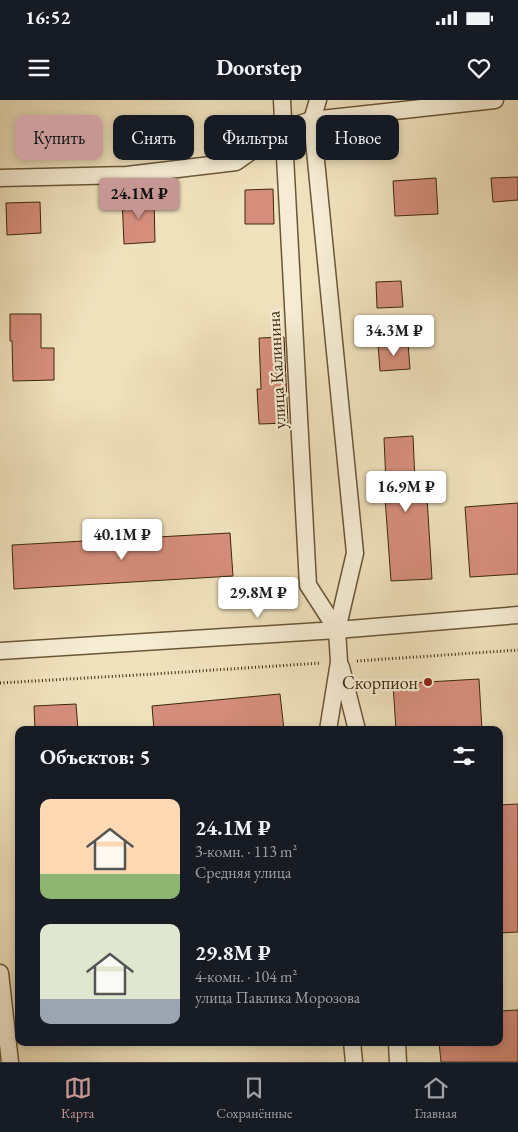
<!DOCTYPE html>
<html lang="ru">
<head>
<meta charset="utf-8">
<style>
  :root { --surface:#171b24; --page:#20242c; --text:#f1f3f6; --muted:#9ea1a6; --line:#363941; --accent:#c59692 }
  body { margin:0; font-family:"EB Garamond",serif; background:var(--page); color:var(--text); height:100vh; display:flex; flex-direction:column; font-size:19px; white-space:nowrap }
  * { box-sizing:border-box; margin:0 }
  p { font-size:16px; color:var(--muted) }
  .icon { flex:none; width:28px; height:28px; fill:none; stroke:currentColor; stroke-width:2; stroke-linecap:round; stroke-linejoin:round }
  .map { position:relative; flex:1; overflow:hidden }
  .panel { position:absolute; left:15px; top:626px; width:488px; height:320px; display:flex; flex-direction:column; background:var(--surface); border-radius:10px; box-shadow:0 2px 8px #0003 }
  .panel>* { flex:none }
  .top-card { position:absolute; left:15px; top:15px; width:489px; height:45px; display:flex; gap:10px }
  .price { position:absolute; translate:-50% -42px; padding:0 11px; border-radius:5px; background:#fff; color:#222; font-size:16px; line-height:32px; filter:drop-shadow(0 1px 2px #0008) }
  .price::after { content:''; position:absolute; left:50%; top:30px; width:15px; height:11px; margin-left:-8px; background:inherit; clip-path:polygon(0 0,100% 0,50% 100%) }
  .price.selected { background:var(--accent); color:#111 }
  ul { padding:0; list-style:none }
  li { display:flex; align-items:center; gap:15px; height:125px; padding:0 25px }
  li span { display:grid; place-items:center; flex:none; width:140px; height:100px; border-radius:10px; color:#555 }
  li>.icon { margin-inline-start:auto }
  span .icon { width:60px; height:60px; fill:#fffc; stroke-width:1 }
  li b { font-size:21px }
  h2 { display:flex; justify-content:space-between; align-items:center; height:60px; padding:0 25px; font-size:21px }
  .pill { padding:0 18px; border-radius:10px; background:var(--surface); box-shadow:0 2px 8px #0003; font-size:18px; line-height:45px }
  .pill.selected { background:var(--accent); color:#111 }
  .status { display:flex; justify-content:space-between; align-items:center; height:35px; padding:0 25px; background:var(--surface); direction:ltr }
  .status svg { height:14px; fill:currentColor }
  header { display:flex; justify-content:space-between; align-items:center; height:65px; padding:0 25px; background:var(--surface); font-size:22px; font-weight:700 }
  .dock { display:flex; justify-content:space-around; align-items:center; height:70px; border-top:1px solid var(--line); background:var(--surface); font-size:14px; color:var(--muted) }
  .dock a { display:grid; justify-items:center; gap:2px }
  .dock .selected { color:var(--accent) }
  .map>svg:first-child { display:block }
  .building { fill:#d68e7c; stroke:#3d290a }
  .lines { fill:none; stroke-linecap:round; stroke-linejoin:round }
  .street-casing { stroke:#6a5736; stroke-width:19 }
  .path { stroke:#3d290a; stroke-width:3; stroke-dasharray:1 2.5; stroke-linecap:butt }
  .street { stroke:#f5ecd3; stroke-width:16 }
  .poi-dot { fill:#8f2418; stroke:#f5ecd3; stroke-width:2 }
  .labels { text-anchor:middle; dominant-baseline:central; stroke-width:4.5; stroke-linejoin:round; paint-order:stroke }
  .street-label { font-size:18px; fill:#3d290a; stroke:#f5ecd3 }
  .poi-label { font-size:18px; fill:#3d290a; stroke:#f5ecd3; text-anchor:end }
</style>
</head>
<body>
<div class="status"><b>16:52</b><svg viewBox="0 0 49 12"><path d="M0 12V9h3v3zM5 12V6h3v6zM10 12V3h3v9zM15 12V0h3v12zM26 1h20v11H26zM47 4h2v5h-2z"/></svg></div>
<header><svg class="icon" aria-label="menu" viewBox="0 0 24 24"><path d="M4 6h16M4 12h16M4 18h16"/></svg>Doorstep<svg class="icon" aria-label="heart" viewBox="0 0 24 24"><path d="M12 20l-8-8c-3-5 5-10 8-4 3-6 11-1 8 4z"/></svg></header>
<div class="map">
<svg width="518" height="962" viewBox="0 0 518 962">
  <rect width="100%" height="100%" fill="#efe1bc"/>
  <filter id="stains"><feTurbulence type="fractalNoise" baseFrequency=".004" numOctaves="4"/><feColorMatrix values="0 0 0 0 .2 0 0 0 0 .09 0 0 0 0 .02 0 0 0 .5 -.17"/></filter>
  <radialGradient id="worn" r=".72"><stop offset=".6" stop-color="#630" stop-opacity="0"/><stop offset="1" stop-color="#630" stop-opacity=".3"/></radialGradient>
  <g class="building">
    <polygon points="518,77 518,100 493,102 491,78"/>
    <polygon points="436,78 438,114 395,116 393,81"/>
    <polygon points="273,89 274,124 245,124 245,90"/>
    <polygon points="154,97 155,142 124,144 122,98"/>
    <polygon points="40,102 41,133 7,135 6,103"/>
    <polygon points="401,181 403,207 377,208 376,182"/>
    <polygon points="10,214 41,214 41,248 54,248 54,280 13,281 12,241 10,241"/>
    <polygon points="284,237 288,323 259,324 257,289 261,289 259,238"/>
    <polygon points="408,243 410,269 380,271 378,244"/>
    <polygon points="413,336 415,382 426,381 432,479 391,481 384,384 386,384 384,338"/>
    <polygon points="518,403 518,474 470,477 465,407"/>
    <polygon points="230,433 233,476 14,489 12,445"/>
    <polygon points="479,579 482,630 396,630 393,584"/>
    <polygon points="280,594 284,630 154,630 152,606"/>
    <polygon points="76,604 78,630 35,630 34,606"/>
    <polygon points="518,704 518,832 499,833 499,705"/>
    <polygon points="518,910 518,962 441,962 439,942 499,942 499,911"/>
  </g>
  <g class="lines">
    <g class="street-casing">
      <g id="street">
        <polyline points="282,0 308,485 337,530 339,562 328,630"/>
        <polyline points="318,0 312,20 355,453 337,530"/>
        <polyline points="0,78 127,75 236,62 283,29 312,20 495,0"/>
        <polyline points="0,551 337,530 518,515"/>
        <polyline points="341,567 357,630"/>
        <polyline points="0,873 10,962"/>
        <polyline points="352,942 354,962"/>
        <polyline points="397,942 398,962"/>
      </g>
    </g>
    <g class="path">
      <polyline points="357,561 518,550"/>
      <polyline points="0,583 154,574 321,563"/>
    </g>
    <use href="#street" class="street"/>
  </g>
  <circle class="poi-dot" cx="428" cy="582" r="5"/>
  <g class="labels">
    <g class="street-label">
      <text transform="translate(276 270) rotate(-93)">улица Калинина</text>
    </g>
    <g class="poi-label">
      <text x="418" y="582">Скорпион</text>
    </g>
  </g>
  <rect width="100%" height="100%" filter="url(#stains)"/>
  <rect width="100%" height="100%" fill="url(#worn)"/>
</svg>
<b class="price selected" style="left:139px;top:120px">24.1M ₽</b>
<b class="price" style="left:394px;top:257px">34.3M ₽</b>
<b class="price" style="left:406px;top:413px">16.9M ₽</b>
<b class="price" style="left:122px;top:461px">40.1M ₽</b>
<b class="price" style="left:258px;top:519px">29.8M ₽</b>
<div class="top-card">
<a class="pill selected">Купить</a>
<a class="pill">Снять</a>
<a class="pill">Фильтры</a>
<a class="pill">Новое</a>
</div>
<section class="panel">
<h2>Объектов: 5<svg class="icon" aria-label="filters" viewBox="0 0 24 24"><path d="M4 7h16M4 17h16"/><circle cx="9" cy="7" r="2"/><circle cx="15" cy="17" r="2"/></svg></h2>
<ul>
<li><span style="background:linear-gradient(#ffd9b3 75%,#8fb573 0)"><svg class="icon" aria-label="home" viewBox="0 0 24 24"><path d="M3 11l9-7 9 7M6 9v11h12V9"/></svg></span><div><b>24.1M ₽</b><p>3-комн. · 113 m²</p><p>Средняя улица</p></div></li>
<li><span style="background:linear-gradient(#dfe7d0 75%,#9aa5b1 0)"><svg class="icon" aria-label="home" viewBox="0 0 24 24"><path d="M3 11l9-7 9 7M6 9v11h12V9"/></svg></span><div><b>29.8M ₽</b><p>4-комн. · 104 m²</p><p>улица Павлика Морозова</p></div></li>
</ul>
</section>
</div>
<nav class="dock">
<a class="selected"><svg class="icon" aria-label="map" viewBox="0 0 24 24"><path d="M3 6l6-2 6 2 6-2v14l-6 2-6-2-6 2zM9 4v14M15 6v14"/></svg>Карта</a>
<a><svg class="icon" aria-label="saved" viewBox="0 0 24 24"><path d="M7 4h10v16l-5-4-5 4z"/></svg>Сохранённые</a>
<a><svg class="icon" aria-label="home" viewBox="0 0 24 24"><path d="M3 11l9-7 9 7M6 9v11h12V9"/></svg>Главная</a>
</nav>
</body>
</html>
